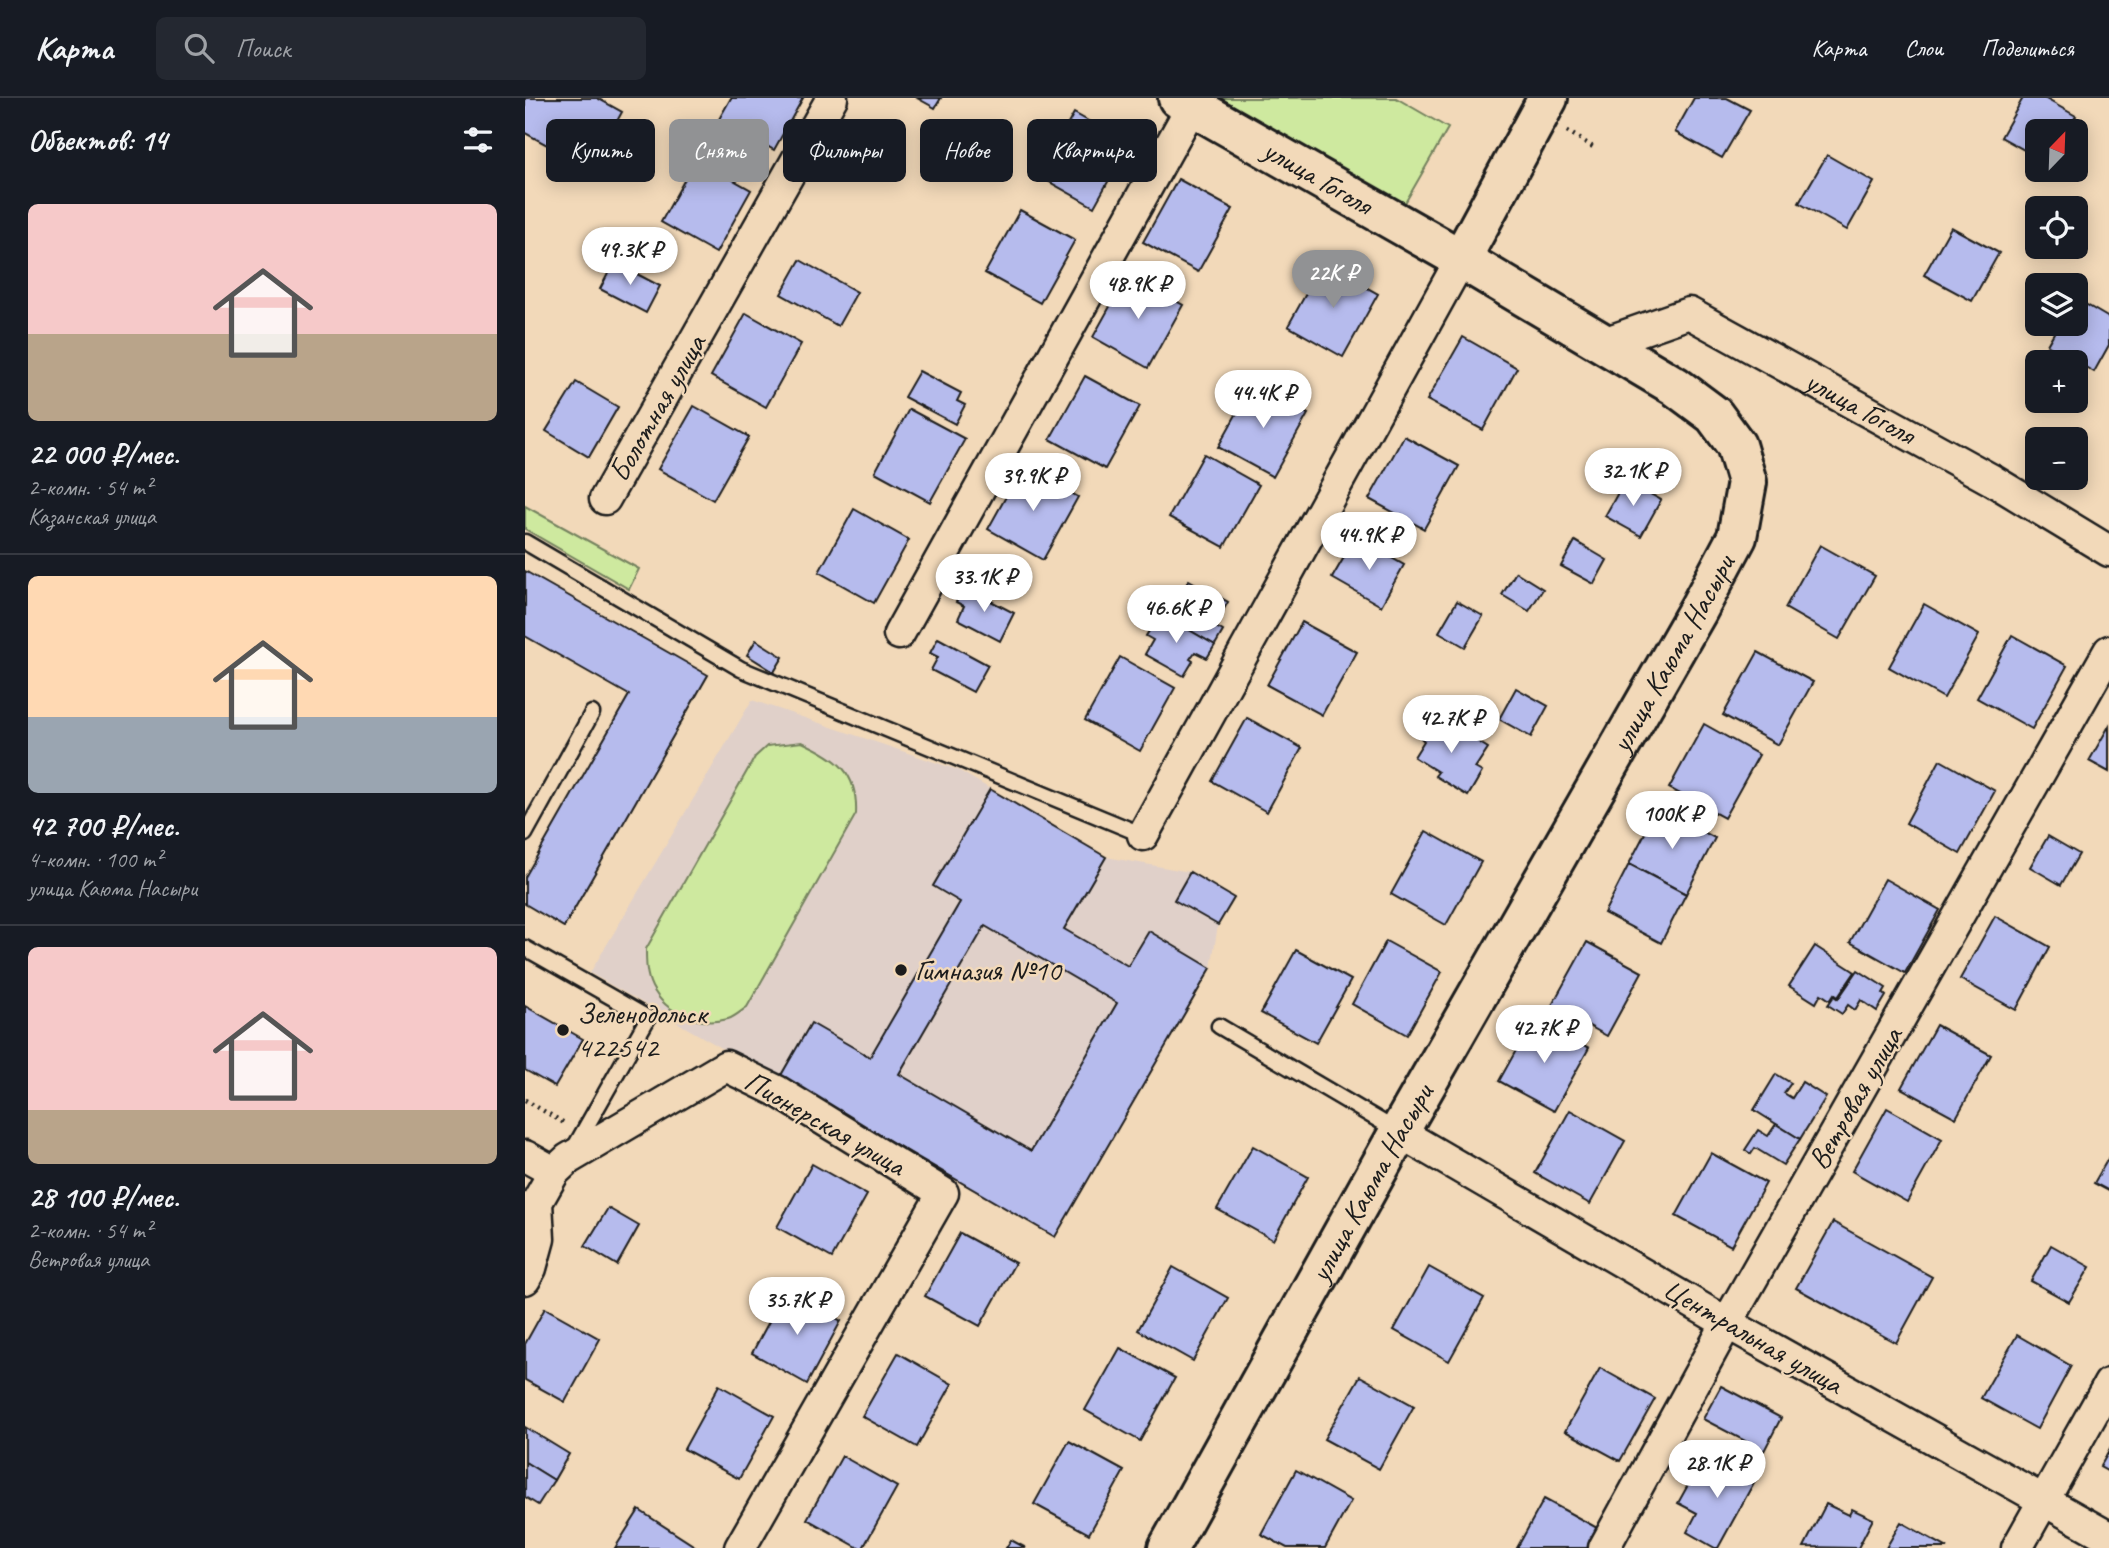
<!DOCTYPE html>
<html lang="ru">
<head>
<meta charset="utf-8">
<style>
  :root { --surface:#171b24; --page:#242831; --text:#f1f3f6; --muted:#9ea1a6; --line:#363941; --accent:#919294 }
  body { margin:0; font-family:Caveat,sans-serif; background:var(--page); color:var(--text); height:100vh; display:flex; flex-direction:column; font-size:26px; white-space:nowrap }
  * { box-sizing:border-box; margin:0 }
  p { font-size:23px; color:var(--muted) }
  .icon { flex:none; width:38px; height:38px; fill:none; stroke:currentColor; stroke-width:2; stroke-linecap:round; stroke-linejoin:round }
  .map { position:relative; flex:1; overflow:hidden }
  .panel { display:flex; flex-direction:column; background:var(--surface); width:525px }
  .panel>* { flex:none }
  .guide { position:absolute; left:21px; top:21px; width:665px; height:63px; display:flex; gap:14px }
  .needle { width:46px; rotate:23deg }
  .tools { position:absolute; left:1500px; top:21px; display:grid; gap:14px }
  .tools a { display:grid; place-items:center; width:63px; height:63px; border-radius:10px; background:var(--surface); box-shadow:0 4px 18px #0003; font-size:35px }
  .price { position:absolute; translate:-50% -60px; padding:0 16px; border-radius:24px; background:#fff; color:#222; font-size:23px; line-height:46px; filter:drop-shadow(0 2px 4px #0008) }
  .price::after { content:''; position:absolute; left:50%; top:42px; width:21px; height:16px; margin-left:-10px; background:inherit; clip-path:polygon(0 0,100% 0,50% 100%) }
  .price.on { background:var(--accent); color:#fff }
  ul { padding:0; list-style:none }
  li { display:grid; align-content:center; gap:14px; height:371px; padding:0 28px }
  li+li { border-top:2px solid var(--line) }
  li span { display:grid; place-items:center; height:217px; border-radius:10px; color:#555 }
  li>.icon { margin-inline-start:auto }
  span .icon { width:126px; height:126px; fill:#fffc; stroke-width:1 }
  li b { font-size:30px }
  h2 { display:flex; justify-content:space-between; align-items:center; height:84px; padding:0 28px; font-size:30px }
  .pill { padding:0 24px; border-radius:10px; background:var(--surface); box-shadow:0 4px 18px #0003; font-size:24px; line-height:63px }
  .pill.on { background:var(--accent); color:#fff }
  header { display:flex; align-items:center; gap:42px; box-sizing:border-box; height:98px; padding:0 35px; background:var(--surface); border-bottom:2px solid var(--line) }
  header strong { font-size:33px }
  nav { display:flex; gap:38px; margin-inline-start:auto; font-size:24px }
  .search { width:490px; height:63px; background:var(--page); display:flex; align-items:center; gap:18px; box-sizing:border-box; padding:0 24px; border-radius:10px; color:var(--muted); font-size:26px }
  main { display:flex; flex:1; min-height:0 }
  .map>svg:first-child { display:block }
  .built { fill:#e0d0c9 }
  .green { fill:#cee99f; stroke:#75825e; stroke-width:2 }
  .building { fill:#b6bbed; stroke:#1c1c1c; stroke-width:2; fill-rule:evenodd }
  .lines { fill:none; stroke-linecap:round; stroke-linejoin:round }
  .lane-casing { stroke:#1c1c1c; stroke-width:19 }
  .street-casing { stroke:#1c1c1c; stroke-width:35 }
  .secondary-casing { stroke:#1c1c1c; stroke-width:44 }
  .path { stroke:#1c1c1c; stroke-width:4.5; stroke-dasharray:2 5; stroke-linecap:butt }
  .lane { stroke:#f2d9b9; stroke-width:14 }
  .street { stroke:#f2d9b9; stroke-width:30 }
  .secondary { stroke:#f2d9b9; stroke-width:38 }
  .poi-dot { fill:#1c1c1c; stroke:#f2d9b9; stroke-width:2.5 }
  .labels { text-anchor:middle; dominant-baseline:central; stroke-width:5; stroke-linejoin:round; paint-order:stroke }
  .street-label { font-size:30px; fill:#1c1c1c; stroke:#f2d9b9 }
  .poi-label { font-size:30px; fill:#1c1c1c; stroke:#f2d9b9; text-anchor:start }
</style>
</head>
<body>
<header>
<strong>Карта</strong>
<div class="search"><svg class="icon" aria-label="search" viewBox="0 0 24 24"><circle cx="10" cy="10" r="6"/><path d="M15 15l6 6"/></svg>Поиск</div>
<nav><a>Карта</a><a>Слои</a><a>Поделиться</a></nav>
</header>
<main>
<section class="panel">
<h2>Объектов: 14<svg class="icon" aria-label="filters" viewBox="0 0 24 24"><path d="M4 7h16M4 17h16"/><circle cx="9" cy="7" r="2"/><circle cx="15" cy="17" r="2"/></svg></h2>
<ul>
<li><span style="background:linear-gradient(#f6c9c9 60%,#b9a48a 0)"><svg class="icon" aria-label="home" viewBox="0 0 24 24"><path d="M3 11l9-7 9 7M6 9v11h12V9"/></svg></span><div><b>22 000 ₽/мес.</b><p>2-комн. · 54 m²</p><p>Казанская улица</p></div></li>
<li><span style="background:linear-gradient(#ffd9b3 65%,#9aa5b1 0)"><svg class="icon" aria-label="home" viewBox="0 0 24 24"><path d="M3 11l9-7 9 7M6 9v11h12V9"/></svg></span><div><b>42 700 ₽/мес.</b><p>4-комн. · 100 m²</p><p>улица Каюма Насыри</p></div></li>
<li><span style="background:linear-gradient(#f6c9c9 75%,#b9a48a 0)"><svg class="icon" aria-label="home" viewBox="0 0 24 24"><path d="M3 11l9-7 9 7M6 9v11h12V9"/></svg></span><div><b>28 100 ₽/мес.</b><p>2-комн. · 54 m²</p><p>Ветровая улица</p></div></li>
</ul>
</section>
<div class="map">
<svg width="1584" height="1450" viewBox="0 0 1584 1450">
  <rect width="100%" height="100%" fill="#f2d9b9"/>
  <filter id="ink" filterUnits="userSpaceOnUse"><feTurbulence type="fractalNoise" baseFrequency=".0143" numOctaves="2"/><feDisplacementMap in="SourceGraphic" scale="14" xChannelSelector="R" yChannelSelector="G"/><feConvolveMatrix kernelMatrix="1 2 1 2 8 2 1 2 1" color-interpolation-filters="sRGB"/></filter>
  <g filter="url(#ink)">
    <polygon class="built" points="227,602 433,672 581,759 665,774 709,800 693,827 686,870 530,1139 255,979 209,957 65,875"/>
    <g class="green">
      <polygon points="684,0 871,0 923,30 876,112"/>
      <polygon points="0,408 114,471 104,491 0,431"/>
      <path d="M277,644C312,660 333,674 331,716L222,909C216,913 210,919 203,921C174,929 141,916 127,889C121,877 121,864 121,851L230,659L242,648Z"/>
    </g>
    <g class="building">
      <polygon points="0,0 72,0 97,14 66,71 0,35"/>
      <polygon points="206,0 278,0 249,52 194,21"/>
      <polygon points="392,0 416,0 410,10"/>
      <polygon points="1169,0 1202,0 1225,12 1197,60 1150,34"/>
      <polygon points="1498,0 1519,0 1551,18 1542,33 1512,33 1512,59 1476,39"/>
      <polygon points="549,15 604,46 569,109 514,78"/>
      <polygon points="320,24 371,52 360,71 350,65 345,75 304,52"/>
      <polygon points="1302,57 1349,84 1322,132 1274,105"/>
      <polygon points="171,61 226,92 191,155 136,124"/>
      <polygon points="653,81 708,111 673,174 618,144"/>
      <polygon points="495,112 550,142 515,205 460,175"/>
      <polygon points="1426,129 1474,155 1447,203 1399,177"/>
      <polygon points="275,162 332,194 313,228 256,196"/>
      <polygon points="89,164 135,188 121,215 75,191"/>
      <polygon points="798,165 853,196 818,259 763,228"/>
      <polygon points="603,176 658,207 623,270 568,239"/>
      <polygon points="1550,200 1584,220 1584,247 1569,274 1522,247 1534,226 1550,226"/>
      <polygon points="221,215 276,246 241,309 186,278"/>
      <polygon points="938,239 992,270 958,332 902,302"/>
      <polygon points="394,273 436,295 432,303 440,307 430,326 379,299"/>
      <polygon points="560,278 615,308 580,371 525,341"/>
      <polygon points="51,284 93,309 64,359 21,333"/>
      <polygon points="728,286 783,316 748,379 693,349"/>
      <polygon points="169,308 224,339 188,402 133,371"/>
      <polygon points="384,311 440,341 405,404 350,374"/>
      <polygon points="879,338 934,368 899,431 844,401"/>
      <polygon points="679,356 734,387 699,449 644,419"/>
      <polygon points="498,368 553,399 518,462 463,431"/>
      <polygon points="1100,382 1136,402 1116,438 1080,418"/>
      <polygon points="329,411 384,442 349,505 294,474"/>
      <polygon points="833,441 879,467 856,508 807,480 821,456 824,458"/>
      <polygon points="1050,443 1082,462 1069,486 1036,468"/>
      <polygon points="1295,447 1350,478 1314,541 1260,510"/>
      <polygon points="0,473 183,577 39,829 0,806 0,779 104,597 0,538"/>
      <polygon points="991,474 1018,491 1004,513 977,497"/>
      <polygon points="664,482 703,504 694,520 690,518 686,526 698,533 690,547 635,515 649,491 656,495"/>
      <polygon points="439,489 489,515 475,543 433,521 439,508 431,504"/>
      <polygon points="932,503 958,518 940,549 914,534"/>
      <polygon points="1399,506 1454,537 1419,600 1364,569"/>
      <polygon points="635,515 690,547 682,560 670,554 665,561 668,563 659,578 620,556 628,542 621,538"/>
      <polygon points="777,524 832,554 797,617 742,587"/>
      <polygon points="1487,537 1542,568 1507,631 1452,600"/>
      <polygon points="413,540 463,567 448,594 406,572 413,559 405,555"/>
      <polygon points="231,542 258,559 249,574 222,557"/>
      <polygon points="1233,554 1288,584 1253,647 1198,617"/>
      <polygon points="595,559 650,590 615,653 560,622"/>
      <polygon points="991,590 1023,608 1006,639 974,621"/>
      <polygon points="914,619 963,650 950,670 957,674 943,698 910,678 913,674 889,659 899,643 895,639 893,633 897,628 903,626 907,629"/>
      <polygon points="722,620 777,650 742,714 687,683"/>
      <polygon points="1179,626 1234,657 1199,720 1144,690"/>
      <polygon points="1584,628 1584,674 1564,663"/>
      <polygon points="1415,662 1470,693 1435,756 1381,725"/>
      <path d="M465,691L581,759L539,831L603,868L624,833L686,870L530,1139L255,979L286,925L345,959L435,804L408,788ZM460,828L592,905L506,1053L374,976Z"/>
      <polygon points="1133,710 1190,740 1161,796 1104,766"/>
      <polygon points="901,733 956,764 921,827 866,796"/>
      <polygon points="1523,738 1554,756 1536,787 1505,769"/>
      <polygon points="1104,766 1161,796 1136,845 1079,815"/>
      <polygon points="665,774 709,800 693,827 649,802"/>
      <polygon points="1360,781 1415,812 1380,875 1325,844"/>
      <polygon points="1470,818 1525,849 1491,912 1435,881"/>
      <polygon points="861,843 917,874 882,937 827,906"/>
      <polygon points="1062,844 1117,874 1082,938 1027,907"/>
      <polygon points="1290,848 1330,874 1313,899 1309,896 1305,902 1296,896 1291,905 1264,888"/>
      <polygon points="771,852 826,882 791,945 736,915"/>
      <polygon points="1333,872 1361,890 1358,895 1361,898 1352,913 1336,902 1330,912 1323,907 1317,916 1303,907 1309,898 1313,901"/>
      <polygon points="0,908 58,941 30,989 0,972"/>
      <polygon points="1009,920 1064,950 1029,1013 974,983"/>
      <polygon points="1411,927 1466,957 1431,1020 1376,990"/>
      <polygon points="1251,976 1266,985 1259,995 1267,1000 1277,984 1301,999 1275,1041 1229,1012"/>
      <polygon points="1362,1010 1417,1041 1382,1104 1327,1073"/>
      <polygon points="1045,1012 1100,1043 1065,1106 1010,1075"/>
      <polygon points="1251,1026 1275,1041 1258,1067 1230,1050 1226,1056 1220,1052 1233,1032 1243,1038"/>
      <polygon points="728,1048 783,1079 748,1142 692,1111"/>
      <polygon points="1186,1055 1241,1085 1206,1148 1151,1118"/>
      <polygon points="1584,1059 1584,1093 1569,1085"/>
      <polygon points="287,1066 342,1097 307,1160 252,1129"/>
      <polygon points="83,1110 114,1128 92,1167 60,1148"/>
      <polygon points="1308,1124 1407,1179 1371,1245 1271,1190"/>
      <polygon points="435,1135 490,1165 455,1228 400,1198"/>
      <polygon points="1526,1147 1565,1169 1544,1204 1506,1183"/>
      <polygon points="648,1169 703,1200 668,1263 613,1232"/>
      <polygon points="904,1169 959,1200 924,1263 869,1232"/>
      <polygon points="261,1192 316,1223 282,1286 227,1255"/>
      <polygon points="20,1210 75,1241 40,1304 0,1282 0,1246"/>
      <polygon points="1492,1237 1546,1268 1512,1331 1456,1300"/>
      <polygon points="595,1250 650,1280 615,1343 560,1312"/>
      <polygon points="373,1255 427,1286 392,1349 337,1318"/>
      <polygon points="1075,1270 1130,1301 1095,1363 1040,1333"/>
      <polygon points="835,1278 889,1308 854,1371 799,1341"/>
      <polygon points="194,1287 249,1318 214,1381 159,1351"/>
      <polygon points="1196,1288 1256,1320 1239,1353 1178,1321"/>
      <polygon points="0,1329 44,1356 29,1382 0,1364"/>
      <polygon points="544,1343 599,1373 564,1436 509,1406"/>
      <polygon points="1584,1353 1584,1374 1575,1369"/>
      <polygon points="317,1358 372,1389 338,1450 334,1450 282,1421"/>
      <polygon points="1202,1359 1233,1377 1193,1450 1190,1450 1162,1434 1172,1415 1153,1405 1173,1369 1191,1379"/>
      <polygon points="0,1364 29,1382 13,1407 0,1399"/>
      <polygon points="771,1372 826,1403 800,1450 762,1450 736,1436"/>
      <polygon points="1019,1401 1074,1431 1064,1450 992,1450"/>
      <polygon points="1301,1406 1324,1417 1327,1411 1348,1421 1333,1450 1279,1449"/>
      <polygon points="114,1412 171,1449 170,1450 90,1450"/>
      <polygon points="1376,1424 1423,1450 1361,1450"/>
      <polygon points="486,1442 501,1450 481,1450"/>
    </g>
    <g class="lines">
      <g class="lane-casing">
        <g id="lane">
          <polyline points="0,444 216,571 618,737"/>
          <polyline points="0,736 67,615"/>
          <polyline points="0,850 123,920 48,1052"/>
          <polyline points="694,928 874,1034"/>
        </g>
      </g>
      <g class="street-casing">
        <g id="street">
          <path id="s1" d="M1076,246L1164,215L1467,382L1584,453"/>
          <polyline points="80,401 307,0"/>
          <polyline points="374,536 667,8"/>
          <polyline points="618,737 936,161"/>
          <polyline points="874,1034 1202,1225 1584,1439"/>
          <polyline points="0,1058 29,1074"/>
          <polyline points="0,1181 6,1170 14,1141 12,1104 29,1074 43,1061 201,968 252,993 418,1095 215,1450"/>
          <polyline points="1079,1450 1202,1225 1584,553"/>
          <polyline points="1492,1450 1584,1286"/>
        </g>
      </g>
      <g class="secondary-casing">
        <g id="secondary">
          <polyline points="936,161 1023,0"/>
          <path id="s2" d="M643,1450L874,1034L1173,512L1212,439L1222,384L1211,347L1189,317L1150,288L936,161L653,0"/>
        </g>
      </g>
      <g class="path">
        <polyline points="1042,33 1068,49"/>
        <polyline points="0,1002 41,1026"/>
      </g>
      <use href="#lane" class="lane"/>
      <use href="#street" class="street"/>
      <use href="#secondary" class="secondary"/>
    </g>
  </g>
  <g class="poi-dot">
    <circle cx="376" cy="872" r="7"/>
    <circle cx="38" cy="932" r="7"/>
  </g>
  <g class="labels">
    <g class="street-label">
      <text transform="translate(793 79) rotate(30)">улица Гоголя</text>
      <text transform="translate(132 310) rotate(-60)">Болотная улица</text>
      <text stroke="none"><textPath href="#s1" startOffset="289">улица Гоголя</textPath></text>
      <text stroke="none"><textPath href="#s2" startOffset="1027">улица Каюма Насыри</textPath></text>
      <text transform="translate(1330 1000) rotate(-60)">Ветровая улица</text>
      <text transform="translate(300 1025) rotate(30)">Пионерская улица</text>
      <text stroke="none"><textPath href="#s2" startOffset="418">улица Каюма Насыри</textPath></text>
      <text transform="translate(1228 1238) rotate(30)">Центральная улица</text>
    </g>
    <g class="poi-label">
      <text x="390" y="872">Гимназия №10</text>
      <text x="52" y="915">Зеленодольск<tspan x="52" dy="34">422542</tspan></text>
    </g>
  </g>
</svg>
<div class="tools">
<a><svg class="needle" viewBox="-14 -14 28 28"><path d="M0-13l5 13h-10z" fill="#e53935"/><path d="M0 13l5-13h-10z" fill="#9ea1a6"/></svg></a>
<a><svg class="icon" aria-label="locate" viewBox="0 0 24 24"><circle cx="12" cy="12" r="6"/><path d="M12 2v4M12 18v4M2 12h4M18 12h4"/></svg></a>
<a><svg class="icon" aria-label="layers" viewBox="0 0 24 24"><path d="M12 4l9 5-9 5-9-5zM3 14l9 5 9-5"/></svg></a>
<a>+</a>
<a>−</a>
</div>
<b class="price" style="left:105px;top:189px">49.3K ₽</b>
<b class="price on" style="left:808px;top:212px">22K ₽</b>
<b class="price" style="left:613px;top:223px">48.9K ₽</b>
<b class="price" style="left:738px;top:332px">44.4K ₽</b>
<b class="price" style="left:1108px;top:410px">32.1K ₽</b>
<b class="price" style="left:508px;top:415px">39.9K ₽</b>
<b class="price" style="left:844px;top:474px">44.9K ₽</b>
<b class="price" style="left:459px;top:516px">33.1K ₽</b>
<b class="price" style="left:651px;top:547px">46.6K ₽</b>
<b class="price" style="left:926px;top:657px">42.7K ₽</b>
<b class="price" style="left:1147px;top:753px">100K ₽</b>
<b class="price" style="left:1019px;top:967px">42.7K ₽</b>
<b class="price" style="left:272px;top:1239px">35.7K ₽</b>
<b class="price" style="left:1192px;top:1402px">28.1K ₽</b>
<div class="guide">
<a class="pill">Купить</a>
<a class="pill on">Снять</a>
<a class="pill">Фильтры</a>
<a class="pill">Новое</a>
<a class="pill">Квартира</a>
</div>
</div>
</main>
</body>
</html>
